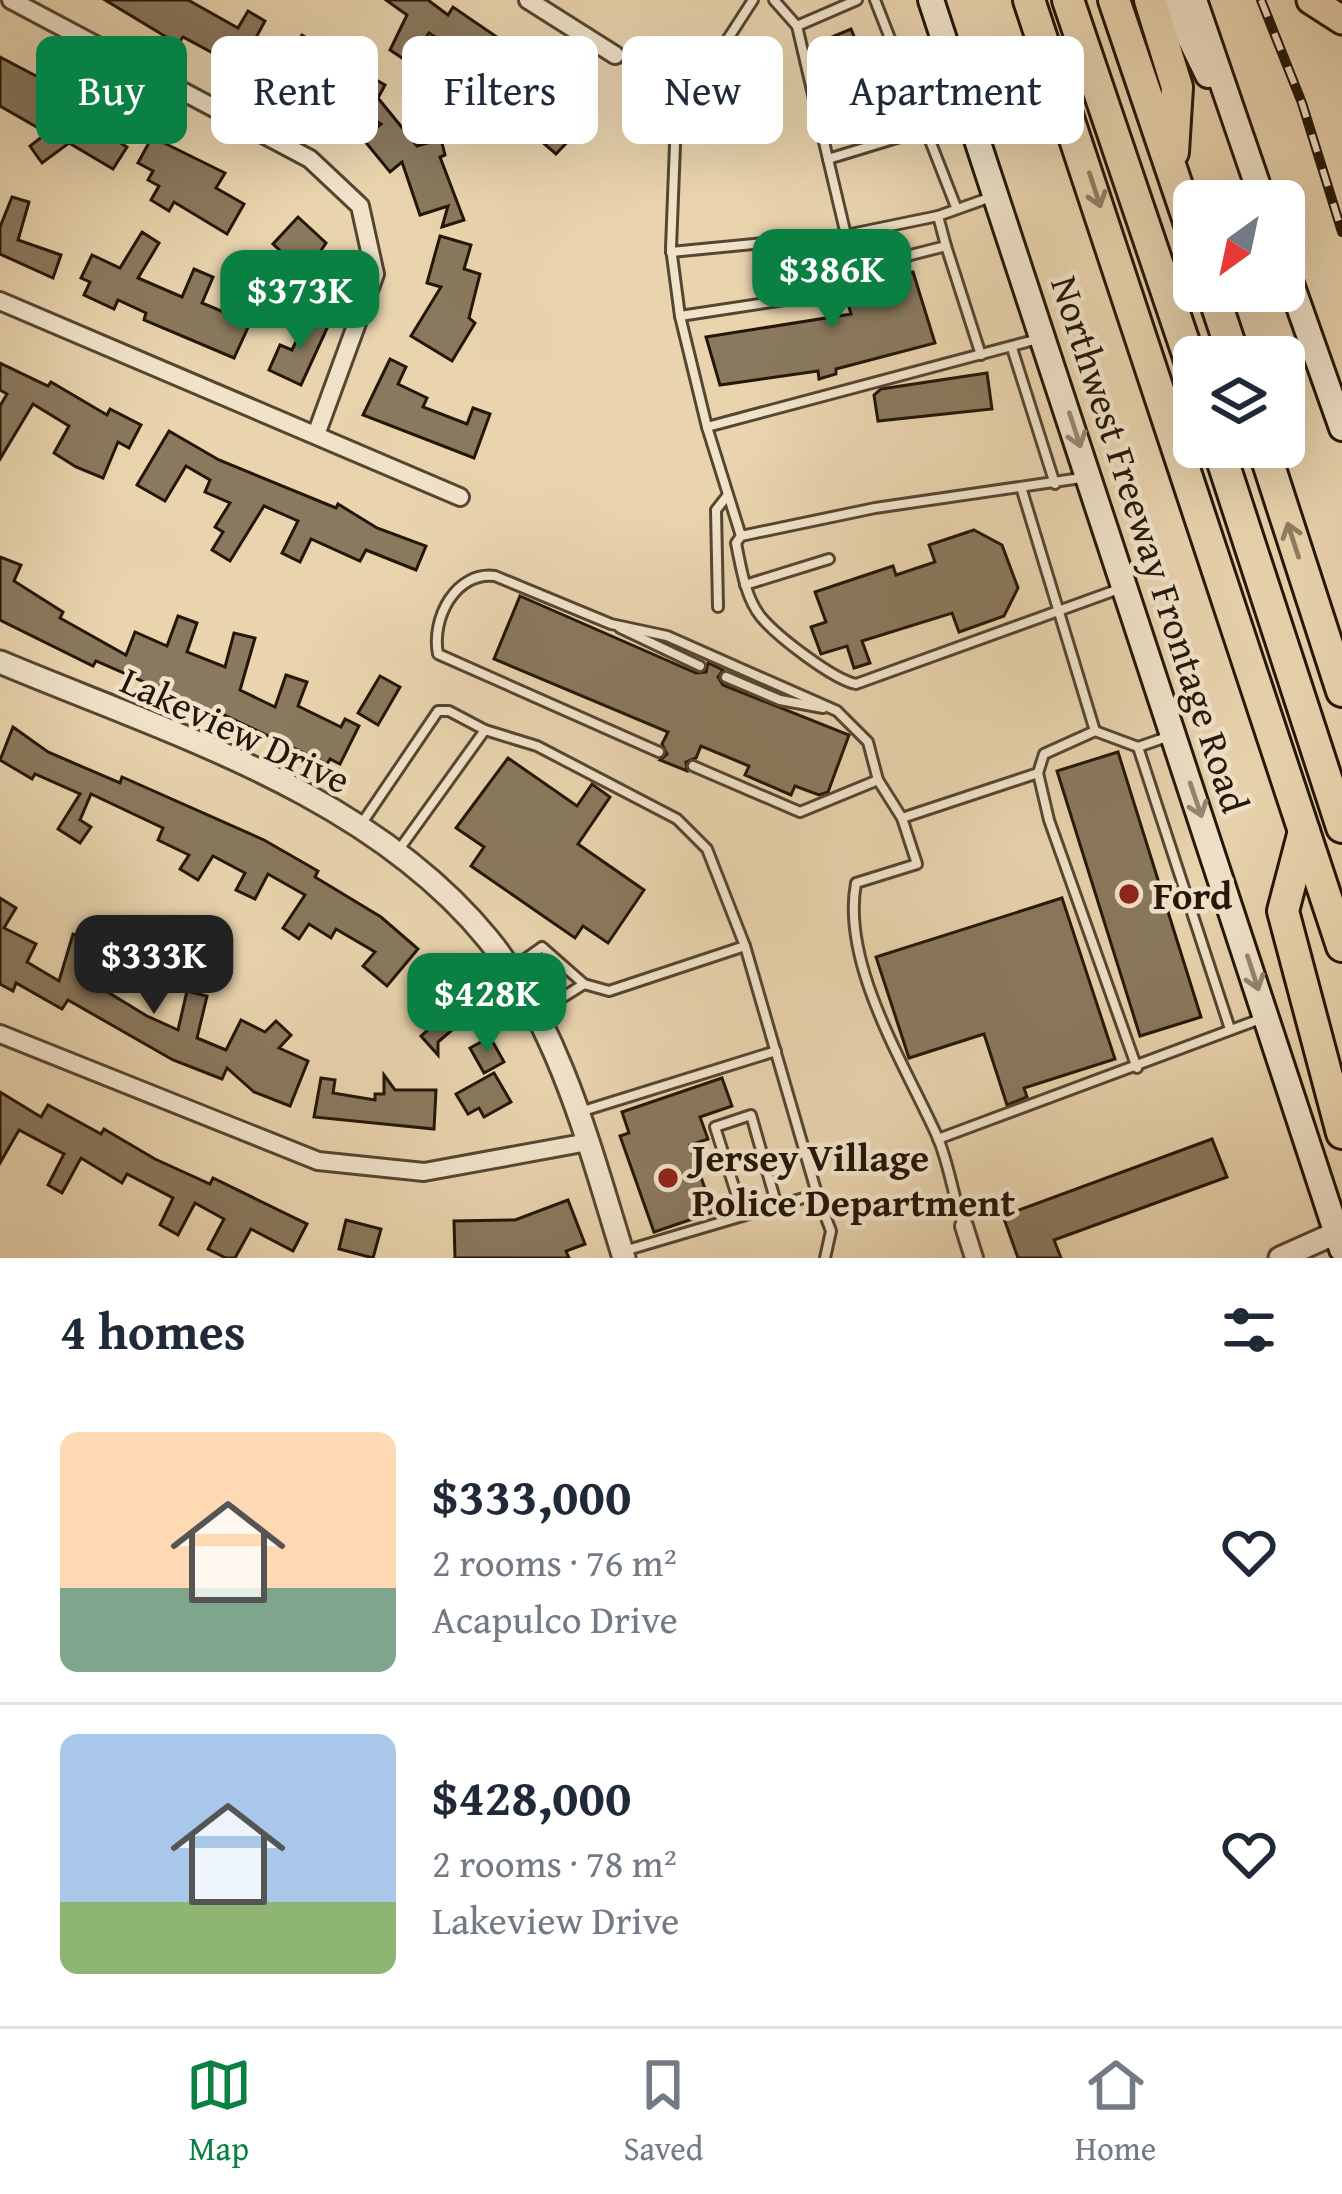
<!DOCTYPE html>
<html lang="en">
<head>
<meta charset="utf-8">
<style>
  :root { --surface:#fff; --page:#f2f2f3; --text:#1f2937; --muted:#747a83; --line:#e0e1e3; --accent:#0b8043 }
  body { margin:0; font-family:"Gentium Book Plus",serif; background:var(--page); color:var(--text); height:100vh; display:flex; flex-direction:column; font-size:45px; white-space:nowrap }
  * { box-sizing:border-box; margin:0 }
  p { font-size:39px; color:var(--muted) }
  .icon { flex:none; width:66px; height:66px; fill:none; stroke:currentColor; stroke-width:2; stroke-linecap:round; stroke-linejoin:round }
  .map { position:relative; height:1258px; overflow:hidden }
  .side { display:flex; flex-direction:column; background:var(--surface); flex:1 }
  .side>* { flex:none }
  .banner { position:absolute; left:36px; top:36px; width:1272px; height:108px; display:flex; gap:24px }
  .needle { width:78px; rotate:213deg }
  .fabs { position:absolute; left:1173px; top:180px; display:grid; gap:24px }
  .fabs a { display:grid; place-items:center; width:132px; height:132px; border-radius:18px; background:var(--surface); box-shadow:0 12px 48px #0002; font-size:60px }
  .price { position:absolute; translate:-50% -102px; padding:0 27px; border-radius:24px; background:var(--accent); color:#fff; font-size:39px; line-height:78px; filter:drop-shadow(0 3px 6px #0008) }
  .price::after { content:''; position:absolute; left:50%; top:72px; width:36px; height:27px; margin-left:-18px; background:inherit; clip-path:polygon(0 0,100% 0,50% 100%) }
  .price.active { background:#222; color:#fff }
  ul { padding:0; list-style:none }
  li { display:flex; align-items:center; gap:36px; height:300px; padding:0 60px }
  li+li { border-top:3px solid var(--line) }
  li span { display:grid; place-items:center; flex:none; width:336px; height:240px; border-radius:18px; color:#555 }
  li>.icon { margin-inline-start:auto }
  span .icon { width:144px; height:144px; fill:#fffc; stroke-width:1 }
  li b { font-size:51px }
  h2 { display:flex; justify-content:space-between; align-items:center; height:144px; padding:0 60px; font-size:51px }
  .chip { padding:0 42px; border-radius:18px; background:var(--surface); box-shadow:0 12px 48px #0002; font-size:42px; line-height:108px }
  .chip.active { background:var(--accent); color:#fff }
  .dock { display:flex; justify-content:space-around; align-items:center; height:168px; border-top:3px solid var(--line); background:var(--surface); font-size:33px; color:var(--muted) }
  .dock a { display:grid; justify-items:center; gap:6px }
  .dock .active { color:var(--accent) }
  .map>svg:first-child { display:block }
  .building { fill:#8a795e; stroke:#241608; stroke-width:3 }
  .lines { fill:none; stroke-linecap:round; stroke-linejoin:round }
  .service-casing { stroke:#554632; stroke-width:14 }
  .minor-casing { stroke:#554632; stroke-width:22 }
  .tertiary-casing { stroke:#554632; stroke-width:27 }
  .secondary-casing { stroke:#241608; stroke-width:30 }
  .primary-casing { stroke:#241608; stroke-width:33 }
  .motorway-casing { stroke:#241608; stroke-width:36 }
  .service { stroke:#f1e3ca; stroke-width:8 }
  .minor { stroke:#f1e3ca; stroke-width:16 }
  .tertiary { stroke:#f1e3ca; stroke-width:21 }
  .secondary { stroke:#f1e3ca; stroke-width:24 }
  .primary { stroke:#e9d4ae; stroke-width:27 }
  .motorway { stroke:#e9d4ae; stroke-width:30 }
  .rail-casing { stroke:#241608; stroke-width:10 }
  .rail { stroke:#f1e3ca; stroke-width:6; stroke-dasharray:18; stroke-linecap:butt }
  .oneway { stroke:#907e63 }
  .oneway2 { stroke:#958773 }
  .poi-dot { fill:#8f2418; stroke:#f1e3ca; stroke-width:4.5 }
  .labels { text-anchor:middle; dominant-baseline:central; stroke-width:9; stroke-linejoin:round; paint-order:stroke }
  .street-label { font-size:39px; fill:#241608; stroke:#f1e3ca }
  .poi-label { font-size:39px; font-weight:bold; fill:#241608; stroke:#f1e3ca; text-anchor:start }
</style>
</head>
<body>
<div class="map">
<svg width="1342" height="1258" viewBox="0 0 1342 1258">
  <rect width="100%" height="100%" fill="#e9d4ae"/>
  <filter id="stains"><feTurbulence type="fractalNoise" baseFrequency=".00167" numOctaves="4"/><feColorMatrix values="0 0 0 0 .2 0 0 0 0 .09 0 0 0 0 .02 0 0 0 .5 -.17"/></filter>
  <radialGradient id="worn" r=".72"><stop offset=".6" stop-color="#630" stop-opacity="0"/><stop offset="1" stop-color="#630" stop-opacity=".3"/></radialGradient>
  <g class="building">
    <polygon points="105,0 188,0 238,28 248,11 265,21 253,43 284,62 302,35 328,52 316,70 349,89 361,71 385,85 378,98 417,146 441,139 445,155 440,157 464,220 442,227 448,206 420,215 402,162 390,172 363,139 381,124 349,105 338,123 285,91 279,100 244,79 248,72 183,37 178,44"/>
    <polygon points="386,0 428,0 448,15 453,7 583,96 568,119 527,93 502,136 485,126 509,86 479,68 456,106 436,93 460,53 429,33 408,62 390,50 407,15"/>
    <polygon points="851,29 886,115 862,125 827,39"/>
    <polygon points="0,57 122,121 112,138 127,147 113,169 69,143 42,163 30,146 47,133 0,106"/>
    <polygon points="558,122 573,136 556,154 541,141"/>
    <polygon points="152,137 225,173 216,188 244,204 227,234 174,202 169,211 151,200 159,186 148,180 153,171 138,163"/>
    <polygon points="12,197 29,202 18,240 61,255 53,278 0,254 0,227"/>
    <polygon points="298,217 326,243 305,274 273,244"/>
    <polygon points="142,232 159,243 138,278 182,297 194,269 213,277 202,303 250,323 234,358 144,320 146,313 118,300 114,309 84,295 90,282 81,278 92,255 120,268"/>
    <polygon points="440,236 471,245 464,269 480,274 469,318 475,323 452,361 411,336 441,287 427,283"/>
    <polygon points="878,245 875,265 886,270 889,280 913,272 935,343 836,369 836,374 819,379 818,371 720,385 706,337 851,314 845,293 852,291 855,273 841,256"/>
    <polygon points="309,314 329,324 301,385 269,370 280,345 292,350"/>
    <polygon points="390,359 406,367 398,384 427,398 423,407 467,424 473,408 490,414 474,458 363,415"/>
    <polygon points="0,363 48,386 51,382 107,415 110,409 141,425 129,448 118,442 103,478 76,467 54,453 69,426 33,404 0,459 0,406 7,394 0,390"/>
    <polygon points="987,373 992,409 878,421 874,395 881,389"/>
    <polygon points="169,431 219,460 336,508 338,504 377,528 426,546 416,570 366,550 360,561 311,539 300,562 282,553 298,521 264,506 230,561 212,550 223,532 215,527 230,503 205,492 210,480 186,466 165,501 137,485"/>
    <polygon points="974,530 1002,545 1018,588 1004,616 959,632 952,613 862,641 870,663 854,668 847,646 821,654 811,627 826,622 815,592 893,566 896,575 935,562 929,545"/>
    <polygon points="0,557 21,565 14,581 63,612 60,618 126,655 135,632 167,646 178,616 197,623 187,652 225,667 234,633 255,638 240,690 275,707 286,675 307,682 298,706 341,727 345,719 359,726 340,764 330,759 327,764 220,713 218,717 175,700 176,696 96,661 93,666 0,620"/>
    <polygon points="520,596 696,673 706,672 708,663 723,670 718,677 723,685 849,735 828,792 819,795 795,786 791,795 745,775 749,766 701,746 696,758 686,762 687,771 660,760 667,754 662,744 668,732 494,659"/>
    <polygon points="380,676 400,687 378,725 358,713"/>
    <polygon points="13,727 48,752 120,783 122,777 264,840 318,871 315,877 381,917 418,949 387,986 363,966 375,952 336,929 331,938 309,924 299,939 283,928 305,895 268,874 255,899 236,890 245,873 213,856 198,880 180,869 189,855 158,840 163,828 91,794 80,820 91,827 80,843 58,829 80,794 35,774 32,779 0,760"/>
    <polygon points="1118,752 1201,1017 1140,1036 1057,771"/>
    <polygon points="508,758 577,806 592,784 610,797 578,844 644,890 608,943 583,926 575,938 471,866 484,847 456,828"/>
    <polygon points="0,898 16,908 4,928 36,944 27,962 59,981 73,934 100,942 96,958 115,966 106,991 147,1016 178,1030 187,991 207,996 197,1038 226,1050 241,1020 265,1032 276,1021 291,1035 279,1048 308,1061 290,1106 254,1092 227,1068 222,1079 173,1060 68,1000 62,1009 16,983 13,991 0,984"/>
    <polygon points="1062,898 1115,1059 1024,1088 1027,1097 1007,1105 984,1034 909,1058 876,957"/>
    <polygon points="443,978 473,1012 438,1042 438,1055 421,1036 441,1018 422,996"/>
    <polygon points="490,1037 504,1062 484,1073 470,1048"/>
    <polygon points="494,1073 511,1102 484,1117 479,1108 468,1114 456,1094"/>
    <polygon points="384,1075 395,1090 436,1090 434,1129 314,1117 321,1078 335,1080 333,1093 375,1100 375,1094 384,1094"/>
    <polygon points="722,1078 732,1106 700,1117 708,1139 690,1145 713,1212 654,1232 620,1136 629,1133 622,1112"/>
    <polygon points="0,1092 41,1117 48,1105 101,1134 104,1129 155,1159 210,1184 213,1178 307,1224 293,1251 251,1229 235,1258 226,1258 208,1249 224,1219 195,1203 178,1235 160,1225 173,1198 127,1174 122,1183 81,1158 62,1193 48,1185 64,1154 19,1130 0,1163"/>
    <polygon points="1212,1139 1227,1177 1054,1240 1061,1258 1018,1258 1003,1216"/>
    <polygon points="568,1200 585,1244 566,1251 569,1258 455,1258 454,1221 515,1220"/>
    <polygon points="346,1220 381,1229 373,1258 339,1249"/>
  </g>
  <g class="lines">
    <g class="service-casing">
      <g id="service">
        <polyline points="753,0 676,119 671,248 680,316 805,297 847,274"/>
        <polyline points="774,0 797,26"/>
        <polyline points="857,0 797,26 828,159 923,130"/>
        <polyline points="875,0 956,207"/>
        <polyline points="828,159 846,235"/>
        <polyline points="946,246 981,355"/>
        <polyline points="671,252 846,235 938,216"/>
        <polyline points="883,262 946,246 938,216 994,196"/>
        <polyline points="680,316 707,427"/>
        <polyline points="1012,348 1055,484"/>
        <path d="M1081,478L875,508L741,536L736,543C741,567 745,597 761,617C777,636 832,679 856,684L1119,589"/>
        <polyline points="1021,487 1095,731"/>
        <polyline points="741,536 707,427 1038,339"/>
        <polyline points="745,585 829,559"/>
        <polyline points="718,607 716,510 727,496"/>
        <polyline points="620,628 700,666"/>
        <polyline points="726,677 780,700 823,708"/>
        <polyline points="1138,747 1230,1029"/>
        <path d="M659,752L438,654C431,618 456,571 495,576L611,624L667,636L837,711L868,742L878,780L800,812L693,766"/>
        <polyline points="1038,773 1049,820 1137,1068"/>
        <polyline points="878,780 902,818 1038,773 1044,754 1095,731 1138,747 1167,737"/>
        <path d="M902,818L917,864L856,883C841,964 904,1063 937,1136C949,1163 953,1196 963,1225"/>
        <polyline points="360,826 438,711 449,711 485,730 537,746 677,819 707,849 745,946 609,991 584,984 541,1011"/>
        <polyline points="398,851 485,730"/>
        <polyline points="511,969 542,947 584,984"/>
        <polyline points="583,1111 776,1051"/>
        <polyline points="938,1139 1263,1018"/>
        <polyline points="817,1194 831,1231 825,1258"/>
        <polyline points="743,1215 715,1127 751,1115 777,1206"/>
        <polyline points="624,1251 817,1194 745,946"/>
      </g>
    </g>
    <g class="minor-casing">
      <g id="minor">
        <polyline points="11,0 310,159 360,206 375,274 317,432"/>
        <polyline points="528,0 615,55"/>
        <polyline points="0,301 460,497"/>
        <polyline points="0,1034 318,1161 424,1172 588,1142"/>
        <polyline points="964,1226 974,1258"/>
      </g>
    </g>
    <g class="tertiary-casing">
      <g id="tertiary">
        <path d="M0,662C169,733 369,793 488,939C560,1027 591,1152 624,1258"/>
        <polyline points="1280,1258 1336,1233"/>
      </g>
    </g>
    <g class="secondary-casing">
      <g id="secondary">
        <polyline points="931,0 1342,1249"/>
        <polyline points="1171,0 1208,75"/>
        <polyline points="1194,0 1263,201"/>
        <polyline points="1284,264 1342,428"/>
      </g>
    </g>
    <g class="primary-casing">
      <polyline id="primary" points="1311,0 1342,20"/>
    </g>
    <g class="motorway-casing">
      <g id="motorway">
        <polyline points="1029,0 1342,946"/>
        <polyline points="1068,0 1194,372"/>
        <polyline points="1114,0 1194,236"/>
        <polyline points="1150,0 1177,87 1173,152"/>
        <polyline points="1212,291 1234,357"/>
        <polyline points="1218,447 1342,827"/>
        <polyline points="1263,447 1342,691"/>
        <polyline points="1304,831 1283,911 1342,1133"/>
      </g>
    </g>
    <use href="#service" class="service"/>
    <use href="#minor" class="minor"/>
    <use href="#tertiary" class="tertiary"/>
    <use href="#secondary" class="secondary"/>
    <use href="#primary" class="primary"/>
    <use href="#motorway" class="motorway"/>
    <g class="rail-casing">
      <polyline id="rail" points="1261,0 1302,103 1342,232"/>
    </g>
    <use href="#rail" class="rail"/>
  </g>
  <defs><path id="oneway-shaft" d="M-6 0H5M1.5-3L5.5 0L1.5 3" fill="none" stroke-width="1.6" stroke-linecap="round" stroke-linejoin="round" transform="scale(3)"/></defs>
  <g class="oneway">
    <use href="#oneway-shaft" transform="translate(1095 190) rotate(72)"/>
    <use href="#oneway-shaft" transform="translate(1293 540) rotate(-108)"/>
  </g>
  <g class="oneway2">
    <use href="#oneway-shaft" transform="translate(1075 430) rotate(72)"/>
    <use href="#oneway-shaft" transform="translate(1196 800) rotate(71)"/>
    <use href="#oneway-shaft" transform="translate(1253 973) rotate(72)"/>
  </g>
  <g class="poi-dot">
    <circle cx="1129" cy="894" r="12"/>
    <circle cx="668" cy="1178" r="12"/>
  </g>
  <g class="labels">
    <g class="street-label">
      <text transform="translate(1151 544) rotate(72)">Northwest Freeway Frontage Road</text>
      <text transform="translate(236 729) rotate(25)">Lakeview Drive</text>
    </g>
    <g class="poi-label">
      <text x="1153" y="894">Ford</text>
      <text x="692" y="1156">Jersey Village<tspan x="692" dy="45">Police Department</tspan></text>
    </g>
  </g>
  <rect width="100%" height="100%" filter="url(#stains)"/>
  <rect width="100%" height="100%" fill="url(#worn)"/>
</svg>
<div class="fabs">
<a><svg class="needle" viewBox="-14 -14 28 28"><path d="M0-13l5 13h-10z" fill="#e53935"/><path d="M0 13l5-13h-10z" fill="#747a83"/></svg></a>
<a><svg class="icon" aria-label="layers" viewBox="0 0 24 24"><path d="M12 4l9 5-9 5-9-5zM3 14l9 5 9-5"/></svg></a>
</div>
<b class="price" style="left:832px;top:331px">$386K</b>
<b class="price" style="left:300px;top:352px">$373K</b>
<b class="price active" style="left:154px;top:1017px">$333K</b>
<b class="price" style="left:487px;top:1055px">$428K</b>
<div class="banner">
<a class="chip active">Buy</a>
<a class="chip">Rent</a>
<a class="chip">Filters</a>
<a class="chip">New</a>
<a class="chip">Apartment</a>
</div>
</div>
<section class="side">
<h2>4 homes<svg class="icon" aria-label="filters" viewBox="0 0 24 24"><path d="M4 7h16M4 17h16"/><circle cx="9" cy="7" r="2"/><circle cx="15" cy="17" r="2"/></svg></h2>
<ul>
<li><span style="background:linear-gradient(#ffd9b3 65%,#7fa58c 0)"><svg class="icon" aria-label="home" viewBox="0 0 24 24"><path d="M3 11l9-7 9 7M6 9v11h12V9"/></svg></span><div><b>$333,000</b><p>2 rooms · 76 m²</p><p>Acapulco Drive</p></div><svg class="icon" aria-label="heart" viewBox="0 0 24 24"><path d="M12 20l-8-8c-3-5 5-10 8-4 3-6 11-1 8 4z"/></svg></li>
<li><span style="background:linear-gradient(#a9c7e8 70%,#8fb573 0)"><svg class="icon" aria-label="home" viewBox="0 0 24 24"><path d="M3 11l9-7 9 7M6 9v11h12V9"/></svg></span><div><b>$428,000</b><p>2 rooms · 78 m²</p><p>Lakeview Drive</p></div><svg class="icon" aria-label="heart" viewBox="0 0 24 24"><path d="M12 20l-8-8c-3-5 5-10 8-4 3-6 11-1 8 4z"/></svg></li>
</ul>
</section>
<nav class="dock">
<a class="active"><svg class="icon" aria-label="map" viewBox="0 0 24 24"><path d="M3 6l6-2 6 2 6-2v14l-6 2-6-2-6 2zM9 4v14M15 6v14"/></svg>Map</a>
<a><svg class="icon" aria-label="saved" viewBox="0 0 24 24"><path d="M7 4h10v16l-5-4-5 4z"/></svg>Saved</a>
<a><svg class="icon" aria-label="home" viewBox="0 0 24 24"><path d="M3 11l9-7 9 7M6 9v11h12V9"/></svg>Home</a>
</nav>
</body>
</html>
